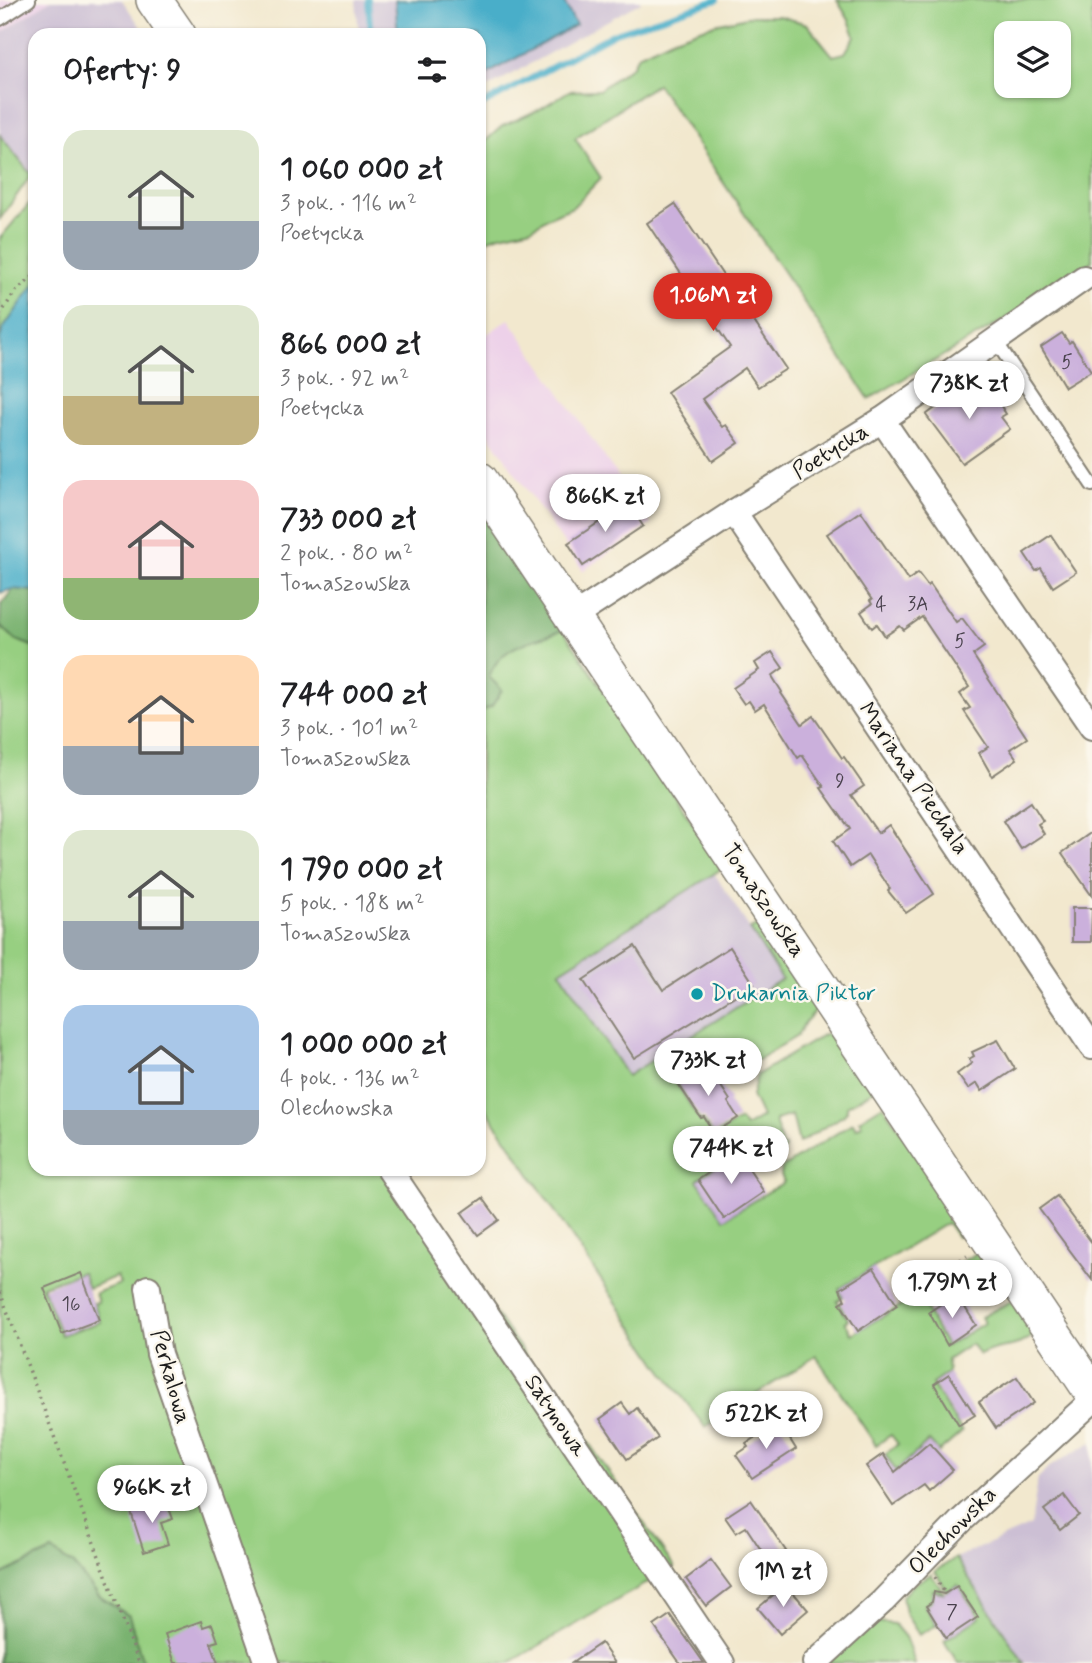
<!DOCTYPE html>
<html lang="pl">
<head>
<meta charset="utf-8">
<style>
  :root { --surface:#fff; --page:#f6f6f6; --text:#202124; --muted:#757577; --accent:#d93025 }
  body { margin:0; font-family:Mynerve,sans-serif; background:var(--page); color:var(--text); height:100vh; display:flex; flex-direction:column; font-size:26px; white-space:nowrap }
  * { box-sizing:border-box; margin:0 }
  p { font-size:23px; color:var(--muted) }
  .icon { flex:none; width:38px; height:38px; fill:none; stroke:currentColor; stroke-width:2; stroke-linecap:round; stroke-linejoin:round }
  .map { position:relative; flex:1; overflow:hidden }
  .drawer { position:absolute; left:28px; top:28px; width:458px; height:1148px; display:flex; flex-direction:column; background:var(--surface); border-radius:21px; box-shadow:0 2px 5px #0004 }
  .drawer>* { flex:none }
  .tools { position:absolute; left:994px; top:21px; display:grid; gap:14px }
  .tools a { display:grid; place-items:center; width:77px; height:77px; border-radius:14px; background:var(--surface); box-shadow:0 2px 5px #0004; font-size:35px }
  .price { position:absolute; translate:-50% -60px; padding:0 16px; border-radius:24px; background:#fff; color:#222; font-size:23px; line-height:46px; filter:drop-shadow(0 2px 4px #0008) }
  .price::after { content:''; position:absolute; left:50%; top:42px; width:21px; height:16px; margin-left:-10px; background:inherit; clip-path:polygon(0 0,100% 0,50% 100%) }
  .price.on { background:var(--accent); color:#fff }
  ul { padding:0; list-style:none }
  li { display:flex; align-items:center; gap:21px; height:175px; padding:0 35px }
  li span { display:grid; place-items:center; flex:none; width:196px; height:140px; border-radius:21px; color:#555 }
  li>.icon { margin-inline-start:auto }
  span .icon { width:84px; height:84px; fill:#fffc; stroke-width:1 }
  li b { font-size:30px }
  h2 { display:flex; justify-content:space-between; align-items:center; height:84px; padding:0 35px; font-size:30px }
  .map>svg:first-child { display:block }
  .built { fill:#edd1e9 }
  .industrial { fill:#ccbfd4 }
  .green { fill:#97cf81; stroke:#5a764e; stroke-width:2; fill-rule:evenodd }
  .forest { fill:#79b26f; stroke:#4a6746; stroke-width:2 }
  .water { fill:#4aaec9; stroke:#336572; stroke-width:2 }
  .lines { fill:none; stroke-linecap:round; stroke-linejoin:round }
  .stream { stroke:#4aaec9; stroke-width:6 }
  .building { fill:#cbb0dc }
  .lane-casing { stroke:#878275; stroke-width:16 }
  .street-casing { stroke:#878275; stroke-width:28 }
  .secondary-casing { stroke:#878275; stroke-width:38 }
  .path { stroke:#878275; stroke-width:3.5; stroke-dasharray:2 5; stroke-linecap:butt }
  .lane { stroke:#fff; stroke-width:12 }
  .street { stroke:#fff; stroke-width:24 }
  .secondary { stroke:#fff; stroke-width:35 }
  .culture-dot { fill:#0f9aa8; stroke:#fbf7ec; stroke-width:2.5 }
  .labels { text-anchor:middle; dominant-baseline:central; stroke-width:5; stroke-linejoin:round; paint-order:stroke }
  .number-label { font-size:19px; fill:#48414c }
  .street-label { font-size:23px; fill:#1c1c1c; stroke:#fbf7ec }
  .culture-label { font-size:23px; fill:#0d838f; stroke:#fbf7ec; text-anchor:start }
</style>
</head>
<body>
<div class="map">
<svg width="1092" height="1663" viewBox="0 0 1092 1663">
  <rect width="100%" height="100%" fill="#fbf7ec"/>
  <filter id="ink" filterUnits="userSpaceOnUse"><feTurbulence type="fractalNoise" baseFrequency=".0143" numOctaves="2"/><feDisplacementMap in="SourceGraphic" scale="14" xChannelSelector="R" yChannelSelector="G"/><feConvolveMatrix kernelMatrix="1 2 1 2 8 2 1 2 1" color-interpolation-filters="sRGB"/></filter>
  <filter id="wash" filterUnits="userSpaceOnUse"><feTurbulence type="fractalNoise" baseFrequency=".00686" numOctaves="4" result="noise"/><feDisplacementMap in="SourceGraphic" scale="28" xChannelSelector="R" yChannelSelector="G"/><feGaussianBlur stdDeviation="1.57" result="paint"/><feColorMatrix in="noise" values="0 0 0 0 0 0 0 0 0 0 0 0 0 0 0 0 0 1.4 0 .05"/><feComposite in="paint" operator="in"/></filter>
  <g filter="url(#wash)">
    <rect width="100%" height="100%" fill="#f2e8ce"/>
    <g class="built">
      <polygon points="0,0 51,0 0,34"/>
      <polygon points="509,319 651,524 583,571 480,422 480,339"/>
    </g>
    <g class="industrial">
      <polygon points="51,0 122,0 145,33 35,35 35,170 31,175 0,135 0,34"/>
      <polygon points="356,0 639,0 641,2 480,92 480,35 359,35"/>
      <polygon points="714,873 782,979 627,1076 560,971"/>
      <polygon points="1092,1442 1092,1663 1024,1663 956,1558 1031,1525 1038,1478 1051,1466"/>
    </g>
    <g class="green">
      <path d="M837,0H1092V261L1026,307L869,399L657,84L575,138L601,178L573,207L549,217L532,228L500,235L480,242V146L502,126L538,110L569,91L599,90L632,66L638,55L674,38L715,24L752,16H779L807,24L833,56L845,53L855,36L849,20ZM1006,33H1059V86H1006Z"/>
      <polygon points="0,135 31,175 0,219"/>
      <polygon points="35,197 35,283 3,329 0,339 0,238"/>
      <path d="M0,625L16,640L35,647V1169H389L575,1423L674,1567L509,1663H143L129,1616L99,1596L73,1565L52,1551L0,1575ZM82,1272L88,1288L117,1276L120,1284L95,1293L98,1302L94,1303L100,1322L61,1335L42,1286Z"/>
      <path d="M563,630L723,868L560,971L627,1076L782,979L750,929L761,924L819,1007L805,1022L797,1036L756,1061L738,1063L722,1055H714L674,1079L700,1121L703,1120L714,1135L740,1120L745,1127L762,1117L752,1096L757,1075L825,1034L835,1033L874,1090L847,1106V1111L844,1115L799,1143L792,1115L775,1120L782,1147H785C784,1156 777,1157 769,1157L756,1139L697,1180L724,1219L784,1182L781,1175L782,1168L853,1123L856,1128L862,1125L859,1120L883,1105L965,1228L957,1237L947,1223L839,1289L843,1297L837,1301L848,1319L845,1322L852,1334L904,1304C910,1296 909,1288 916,1280L929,1279L939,1291L964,1275L966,1270L960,1263L980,1251L994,1272L926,1310L946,1346L984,1323L981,1317L1011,1301L1034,1335C1015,1351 1001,1343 980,1355L971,1344L947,1360L948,1373L932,1384L962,1432L939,1452L929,1441L896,1471L885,1454L898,1444L891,1435L876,1445L816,1356L705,1427L659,1366L480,1100V712L492,706C491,697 488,687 489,678C491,644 538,640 563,630Z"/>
      <polygon points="956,1558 1024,1663 958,1663 944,1641 980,1617 958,1585 947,1591 935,1571"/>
      <polygon points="931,1574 944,1593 933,1590 932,1600 924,1606 937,1625 919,1635 905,1613 902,1596 913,1585"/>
      <polygon points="877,1622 894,1624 905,1637 915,1663 826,1663 868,1626 871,1629"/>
    </g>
    <g class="forest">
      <path d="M480,507L563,630C534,642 500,643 489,677L502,690L492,706L480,712Z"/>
      <polygon points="13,589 35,591 35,647 16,640 0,625 1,605"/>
      <polygon points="52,1551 73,1565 99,1596 129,1616 143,1663 0,1663 0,1575"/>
    </g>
    <g class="water">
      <polygon points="395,0 563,0 576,25 480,78 480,35 398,35"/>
      <polygon points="35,283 35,591 13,589 0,593 0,339 3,329"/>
    </g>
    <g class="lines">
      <g class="stream">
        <polyline points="368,0 371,35"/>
        <polyline points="480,106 615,33 717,0"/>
      </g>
    </g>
    <g id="blocks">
      <g class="building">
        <polygon points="675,204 786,369 758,387 745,368 702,399 722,427 726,425 739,443 713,461 667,392 730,347 647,223"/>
        <polygon points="1062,333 1069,343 1072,341 1091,371 1065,387 1041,347"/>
        <polygon points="975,378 992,402 997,400 1006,414 1001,417 1010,429 962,463 926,415"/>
        <polygon points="628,503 643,526 583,566 568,543"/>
        <polygon points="861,511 908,580 918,573 928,586 930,584 956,622 962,618 984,647 973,655 1027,738 1010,749 1017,759 992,776 979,753 988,747 964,711 970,708 960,694 969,687 922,617 904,630 900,626 885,636 877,624 872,628 861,612 872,604 870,601 872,600 827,534"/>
        <polygon points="1051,535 1076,572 1053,587 1041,568 1036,571 1024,553"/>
        <polygon points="772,652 783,668 772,676 782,692 781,693 802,724 813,716 842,758 844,757 864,786 851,795 878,833 889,825 934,894 906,913 888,891 890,889 868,855 850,867 833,841 850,829 821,788 824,787 802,755 798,758 764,704 755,710 749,701 744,704 733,688 759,670 755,663"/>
        <polygon points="1031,802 1043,821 1038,824 1044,834 1021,849 1003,821"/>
        <polygon points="1092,832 1092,896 1062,853"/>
        <polygon points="1072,908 1092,908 1091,942 1072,942"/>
        <polygon points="635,946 663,990 730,947 754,984 634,1058 583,980"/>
        <polygon points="998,1040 1015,1069 982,1091 977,1083 968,1089 957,1074 972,1063 969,1059 974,1056 972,1052"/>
        <polygon points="706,1063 730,1100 728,1102 738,1118 714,1133 704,1117 701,1118 677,1082 689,1074 691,1067 698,1069"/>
        <polygon points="738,1153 764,1192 724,1219 698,1180"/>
        <polygon points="1057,1196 1092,1243 1092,1280 1039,1209"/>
        <polygon points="483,1198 499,1220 478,1235 462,1213"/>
        <polygon points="874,1268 897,1305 858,1331 840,1303 845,1300 840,1289"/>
        <polygon points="81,1273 99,1320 62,1334 44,1288"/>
        <polygon points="950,1298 953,1302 959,1298 976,1325 947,1345 929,1312"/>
        <polygon points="949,1374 975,1415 959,1425 934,1384"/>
        <polygon points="1017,1377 1034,1403 996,1428 979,1402"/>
        <polygon points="622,1403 630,1414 637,1408 658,1438 627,1459 600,1419"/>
        <polygon points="781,1425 796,1449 752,1478 736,1455 748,1447 746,1444 767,1430 769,1433"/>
        <polygon points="929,1443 953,1470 929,1491 924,1485 893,1506 866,1466 883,1454 895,1472"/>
        <polygon points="1064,1495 1079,1515 1060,1530 1044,1510"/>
        <polygon points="166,1500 173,1519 161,1523 168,1544 144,1552 131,1512"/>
        <polygon points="751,1500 786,1551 769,1562 746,1527 736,1533 725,1517"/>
        <polygon points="711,1560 731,1587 706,1606 686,1579"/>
        <polygon points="786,1584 808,1610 780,1634 758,1608"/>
        <polygon points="957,1586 978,1617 946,1638 926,1606 932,1602 934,1592 944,1594"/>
        <polygon points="670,1615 704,1663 680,1663 654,1626"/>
        <polygon points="201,1621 203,1627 212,1624 218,1641 211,1643 218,1663 175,1663 165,1634"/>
        <polygon points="601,1643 615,1663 572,1663"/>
      </g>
    </g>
  </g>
  <g filter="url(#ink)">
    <use href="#blocks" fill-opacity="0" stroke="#878275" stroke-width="2"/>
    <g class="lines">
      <g class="lane-casing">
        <g id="lane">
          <polyline points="0,19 29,0"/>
          <polyline points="995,340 1092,485"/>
        </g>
      </g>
      <g class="street-casing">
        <g id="street">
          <polyline points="882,420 1092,727"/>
          <polyline points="734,512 1092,1047"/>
          <polyline points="573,617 734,512 882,420 1084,278"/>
          <polyline points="389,1169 722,1663"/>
          <polyline points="148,1288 159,1354 267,1663"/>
          <polyline points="815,1663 883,1601 962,1520 1092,1401"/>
        </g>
      </g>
      <g class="secondary-casing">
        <g id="secondary">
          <polyline points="154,0 178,35"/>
          <polyline points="480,480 1092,1392"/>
        </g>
      </g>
      <g class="path">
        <polyline points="0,315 15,292 35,275"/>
        <polyline points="926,1264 955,1263 967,1256"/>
        <polyline points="0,1292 139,1663"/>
        <polyline points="935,1577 945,1593"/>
      </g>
      <use href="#lane" class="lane"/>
      <use href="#street" class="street"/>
      <use href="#secondary" class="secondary"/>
    </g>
  </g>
  <circle class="culture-dot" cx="697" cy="994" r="7"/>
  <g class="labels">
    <g class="number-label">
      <text x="1067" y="362">5</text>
      <text x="918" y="604">3A</text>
      <text x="881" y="605">4</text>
      <text x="960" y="641">5</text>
      <text x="840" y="781">9</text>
      <text x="71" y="1304">16</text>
      <text x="952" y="1612">7</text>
    </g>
    <g class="street-label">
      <text transform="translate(831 452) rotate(-32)">Poetycka</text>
      <text transform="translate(913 779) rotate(56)">Mariana Piechala</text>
      <text transform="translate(763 901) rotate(56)">Tomaszowska</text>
      <text transform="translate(170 1377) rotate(74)">Perkalowa</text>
      <text transform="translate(555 1416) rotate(56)">Satynowa</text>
      <text transform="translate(953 1531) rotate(-45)">Olechowska</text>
    </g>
    <g class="culture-label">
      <text x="711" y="994">Drukarnia Piktor</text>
    </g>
  </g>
</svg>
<div class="tools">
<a><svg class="icon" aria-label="layers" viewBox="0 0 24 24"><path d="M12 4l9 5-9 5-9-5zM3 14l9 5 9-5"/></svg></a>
</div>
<b class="price on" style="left:713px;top:333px">1.06M zł</b>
<b class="price" style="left:969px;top:421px">738K zł</b>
<b class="price" style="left:605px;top:534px">866K zł</b>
<b class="price" style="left:708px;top:1098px">733K zł</b>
<b class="price" style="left:731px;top:1186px">744K zł</b>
<b class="price" style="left:952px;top:1320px">1.79M zł</b>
<b class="price" style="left:766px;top:1451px">522K zł</b>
<b class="price" style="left:152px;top:1525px">966K zł</b>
<b class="price" style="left:783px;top:1609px">1M zł</b>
<section class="drawer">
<h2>Oferty: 9<svg class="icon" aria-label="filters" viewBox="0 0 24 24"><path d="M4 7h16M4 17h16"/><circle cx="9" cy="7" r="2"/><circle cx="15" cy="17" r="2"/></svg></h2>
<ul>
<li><span style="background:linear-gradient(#dfe7d0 65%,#9aa5b1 0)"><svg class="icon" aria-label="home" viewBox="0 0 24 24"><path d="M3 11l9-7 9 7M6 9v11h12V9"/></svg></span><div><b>1 060 000 zł</b><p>3 pok. · 116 m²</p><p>Poetycka</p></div></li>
<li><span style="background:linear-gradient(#dfe7d0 65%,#c2b280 0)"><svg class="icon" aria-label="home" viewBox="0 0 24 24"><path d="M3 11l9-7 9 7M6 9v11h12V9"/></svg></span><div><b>866 000 zł</b><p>3 pok. · 92 m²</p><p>Poetycka</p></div></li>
<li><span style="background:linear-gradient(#f6c9c9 70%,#8fb573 0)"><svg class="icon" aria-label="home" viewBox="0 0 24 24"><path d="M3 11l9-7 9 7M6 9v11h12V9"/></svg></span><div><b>733 000 zł</b><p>2 pok. · 80 m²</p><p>Tomaszowska</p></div></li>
<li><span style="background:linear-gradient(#ffd9b3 65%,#9aa5b1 0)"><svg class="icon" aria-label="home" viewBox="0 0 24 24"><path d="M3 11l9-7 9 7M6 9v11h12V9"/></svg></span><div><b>744 000 zł</b><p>3 pok. · 101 m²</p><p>Tomaszowska</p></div></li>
<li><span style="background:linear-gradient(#dfe7d0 65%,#9aa5b1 0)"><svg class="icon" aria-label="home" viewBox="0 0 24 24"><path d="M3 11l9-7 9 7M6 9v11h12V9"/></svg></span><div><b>1 790 000 zł</b><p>5 pok. · 188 m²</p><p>Tomaszowska</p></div></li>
<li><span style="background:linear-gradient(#a9c7e8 75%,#9aa5b1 0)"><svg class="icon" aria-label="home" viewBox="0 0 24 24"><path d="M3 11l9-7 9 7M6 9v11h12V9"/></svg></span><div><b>1 000 000 zł</b><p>4 pok. · 136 m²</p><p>Olechowska</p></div></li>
</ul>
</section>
</div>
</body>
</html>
